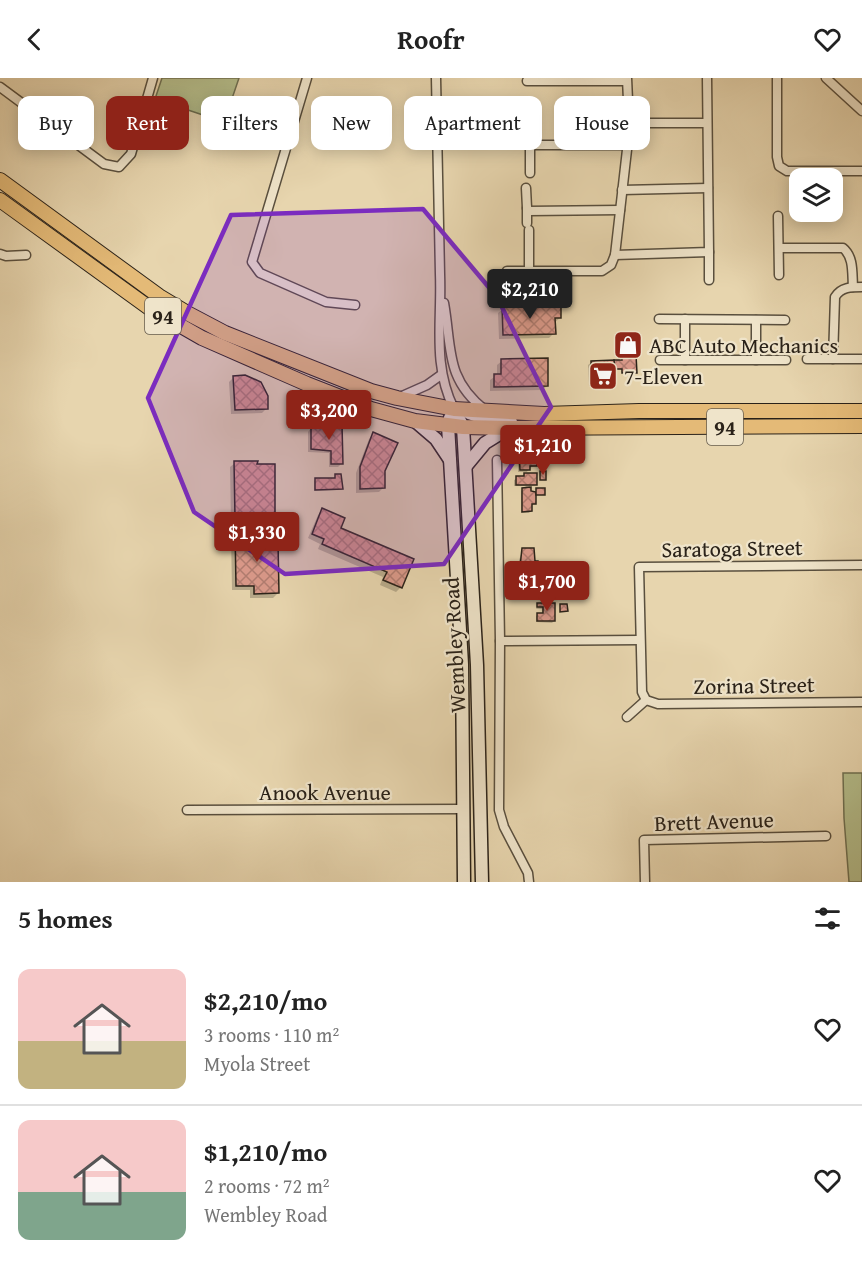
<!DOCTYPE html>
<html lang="en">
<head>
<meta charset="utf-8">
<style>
  :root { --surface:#fff; --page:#f2f2f2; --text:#222; --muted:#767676; --line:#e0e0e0; --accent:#8f2418 }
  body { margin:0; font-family:"Gentium Book Plus",serif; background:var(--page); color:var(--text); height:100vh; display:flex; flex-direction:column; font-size:22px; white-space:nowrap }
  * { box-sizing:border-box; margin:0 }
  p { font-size:20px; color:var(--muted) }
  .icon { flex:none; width:33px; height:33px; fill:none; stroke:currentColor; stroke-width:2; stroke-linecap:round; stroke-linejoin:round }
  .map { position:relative; height:804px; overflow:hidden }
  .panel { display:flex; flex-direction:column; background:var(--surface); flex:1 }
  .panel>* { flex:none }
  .guide { position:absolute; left:18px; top:18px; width:826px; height:54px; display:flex; gap:12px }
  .fabs { position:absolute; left:789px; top:90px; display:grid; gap:12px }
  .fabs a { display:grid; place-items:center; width:54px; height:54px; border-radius:12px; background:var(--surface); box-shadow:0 3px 15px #0003; font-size:30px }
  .price { position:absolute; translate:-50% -51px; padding:0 14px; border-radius:6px; background:var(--accent); color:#fff; font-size:20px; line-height:39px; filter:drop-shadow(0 2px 3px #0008) }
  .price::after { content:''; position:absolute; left:50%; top:36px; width:18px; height:14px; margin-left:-9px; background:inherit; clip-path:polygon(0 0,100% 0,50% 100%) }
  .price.selected { background:#222; color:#fff }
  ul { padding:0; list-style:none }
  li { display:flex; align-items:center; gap:18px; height:150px; padding:0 18px }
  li+li { border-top:2px solid var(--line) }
  li span { display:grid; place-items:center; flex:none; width:168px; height:120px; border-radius:12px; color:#555 }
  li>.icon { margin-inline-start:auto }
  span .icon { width:72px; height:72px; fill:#fffc; stroke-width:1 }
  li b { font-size:26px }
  h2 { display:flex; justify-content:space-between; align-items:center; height:72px; padding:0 18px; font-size:26px }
  .pill { padding:0 21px; border-radius:12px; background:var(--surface); box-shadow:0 3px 15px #0003; font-size:21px; line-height:54px }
  .pill.selected { background:var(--accent); color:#fff }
  header { display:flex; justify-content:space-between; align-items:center; height:78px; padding:0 18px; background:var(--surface); font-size:27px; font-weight:600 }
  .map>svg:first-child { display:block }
  .park { fill:#b4bd8b; stroke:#6f7052; stroke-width:1.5 }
  .shadow { fill:#0003 }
  .building { fill:url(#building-cross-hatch); stroke:#2a2219; stroke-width:1.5 }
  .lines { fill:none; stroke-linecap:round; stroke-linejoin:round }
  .street-casing { stroke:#594f3e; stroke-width:11 }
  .secondary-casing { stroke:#2a2219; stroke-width:15 }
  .primary-casing { stroke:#2a2219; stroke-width:16 }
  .street { stroke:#efe4ca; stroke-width:8 }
  .secondary { stroke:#efe4ca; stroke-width:12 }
  .primary { stroke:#e4ba77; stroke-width:14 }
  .marked { fill:#7b2cbf; fill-opacity:0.2; stroke:#7b2cbf; stroke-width:4.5; stroke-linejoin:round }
  .labels { text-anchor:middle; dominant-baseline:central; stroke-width:4.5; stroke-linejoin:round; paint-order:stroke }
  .shield { fill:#efe4ca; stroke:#655c4e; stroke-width:1.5 }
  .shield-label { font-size:21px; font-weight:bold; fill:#2a2219 }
  .poi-label { font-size:22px; fill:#2a2219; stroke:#efe4ca; text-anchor:start }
  .street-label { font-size:22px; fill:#2a2219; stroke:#efe4ca }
</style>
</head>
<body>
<header><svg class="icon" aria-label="back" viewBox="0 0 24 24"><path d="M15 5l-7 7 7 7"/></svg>Roofr<svg class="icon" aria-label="heart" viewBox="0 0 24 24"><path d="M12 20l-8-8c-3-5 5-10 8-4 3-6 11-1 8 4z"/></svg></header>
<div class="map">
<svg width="862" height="804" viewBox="0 0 862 804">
  <defs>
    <pattern id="building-cross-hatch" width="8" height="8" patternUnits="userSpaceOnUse" patternTransform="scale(1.5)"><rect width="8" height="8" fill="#da998a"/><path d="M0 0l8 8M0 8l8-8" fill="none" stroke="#b17c70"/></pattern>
  </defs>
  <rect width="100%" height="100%" fill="#e7d5ae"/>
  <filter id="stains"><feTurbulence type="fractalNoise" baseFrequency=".00333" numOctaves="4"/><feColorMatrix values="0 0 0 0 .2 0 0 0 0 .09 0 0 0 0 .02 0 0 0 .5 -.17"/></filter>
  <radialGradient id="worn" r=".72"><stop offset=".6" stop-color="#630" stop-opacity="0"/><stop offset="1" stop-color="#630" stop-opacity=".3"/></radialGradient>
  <g class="park">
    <polygon points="162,0 239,0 224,44 155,21"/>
    <polygon points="843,695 862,695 862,804 849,804 844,740"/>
  </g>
  <g class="shadow">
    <polygon points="503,231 560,240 555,244 554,255 549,260 499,261 498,235"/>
    <polygon points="635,277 635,295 623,295 622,291 613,291 613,304 610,307 589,308 588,287 592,284 622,283"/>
    <polygon points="502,283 547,308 542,312 490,313 490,302 497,297 497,287"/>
    <polygon points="234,299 267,330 262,335 231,336 229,304"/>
    <polygon points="341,349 341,386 338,389 329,389 329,375 308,374 308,354 311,350"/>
    <polygon points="374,356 383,393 384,409 379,414 356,415 356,395 369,361"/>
    <polygon points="520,377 535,388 529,390 527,394 518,394 518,379"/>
    <polygon points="235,385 274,439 269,444 231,444 230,389"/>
    <polygon points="525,396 536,407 530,408 530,415 536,416 543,411 535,417 535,425 531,427 531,433 529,435 521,435 521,413 526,408 514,408 514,402"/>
    <polygon points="336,397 341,411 340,412 314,413 314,403 316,401 334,401"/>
    <polygon points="323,432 339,451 412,482 401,509 396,514 380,507 383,499 318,471 320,466 308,460 318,437"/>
    <polygon points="236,453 254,464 278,515 273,520 250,520 250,512 232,512 231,458"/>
    <polygon points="523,471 537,488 535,490 519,490 519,482"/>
    <polygon points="525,498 534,515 532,517 523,517 523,500"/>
    <polygon points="538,527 554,527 554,543 552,545 536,544 536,538 542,536 542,531 536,531"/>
  </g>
  <g class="building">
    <polygon points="561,228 561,240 555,240 556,256 503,257 502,229"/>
    <polygon points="622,259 640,259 640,277 636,277 637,295 622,295 622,291 614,291 614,282 622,282"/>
    <polygon points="548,280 548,308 494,309 494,296 501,296 501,281"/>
    <polygon points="614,282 615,305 591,305 591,283"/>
    <polygon points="245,297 261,304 268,318 268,331 235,332 233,298"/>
    <polygon points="320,347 342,347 343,386 331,386 331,373 311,371 311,349 320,349"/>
    <polygon points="373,354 398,365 385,393 385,410 360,411 360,389"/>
    <polygon points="519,375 536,377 537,388 530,388 530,392 520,392"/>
    <polygon points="234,383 258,383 257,386 275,386 275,440 235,440"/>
    <rect x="540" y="393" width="6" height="9"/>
    <polygon points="524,395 537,395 537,407 516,407 516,398 524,398"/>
    <polygon points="335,396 341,396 343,411 315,412 315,400 335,400"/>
    <polygon points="531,409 531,413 536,414 536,426 532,426 532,433 522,434 522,410"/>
    <rect x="536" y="410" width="9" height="7"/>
    <polygon points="322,430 345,440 341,450 414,481 402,510 383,502 387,494 322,466 324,461 312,456"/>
    <polygon points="235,452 256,452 256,463 278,463 279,515 254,516 254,508 236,508"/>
    <polygon points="522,470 534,470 535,483 538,483 538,488 520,489"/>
    <polygon points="524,497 535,497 536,515 524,515"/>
    <polygon points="537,525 555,525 555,543 537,543 537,535 543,535 543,529 537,529"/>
    <polygon points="560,526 567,526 568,533 560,534"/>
  </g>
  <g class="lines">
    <g class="street-casing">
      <g id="street">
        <polyline points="307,0 252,184 260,195 326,224 355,227"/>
        <path d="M436,0C437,65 439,131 440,196C442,244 432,286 454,331"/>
        <polyline points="777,0 777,79 779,88 787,93 862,93"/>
        <polyline points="826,0 862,33"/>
        <polyline points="527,3 626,3"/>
        <polyline points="0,9 104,86 119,89 131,76 153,0"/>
        <polyline points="524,35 524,64 527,67 628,67"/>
        <polyline points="629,45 707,45"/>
        <polyline points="530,95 530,68"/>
        <polyline points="526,110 527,130 529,133 620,132"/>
        <polyline points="622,112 708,110"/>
        <polyline points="778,138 779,197"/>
        <polyline points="527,145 527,130"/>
        <path d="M779,170H843C854,179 852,195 853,209"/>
        <polyline points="709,174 709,202"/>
        <polyline points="0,176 6,178 26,177"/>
        <polyline points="615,177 709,174 707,0"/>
        <polyline points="507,193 602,193 611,187 615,177 628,63 629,45 627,0"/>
        <polyline points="529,193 529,152"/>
        <path d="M444,225C452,270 445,301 485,332"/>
        <polyline points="659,241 785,242"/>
        <polyline points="807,281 862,281"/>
        <path d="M833,281L835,219C841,209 851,209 862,209"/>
        <polyline points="660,282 786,282"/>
        <polyline points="685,282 685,241"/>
        <polyline points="756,282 756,242"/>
        <polyline points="400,319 427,307 441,297"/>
        <polyline points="497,382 500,563 499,732 504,749 528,795 529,804"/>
        <polyline points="862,487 639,489 642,614 646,622 658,626 862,624"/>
        <polyline points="500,563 640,562"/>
        <polyline points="627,639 646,622"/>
        <polyline points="187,732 463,731"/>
        <polyline points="645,804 644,762 826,758"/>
      </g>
    </g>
    <g class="secondary-casing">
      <g id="secondary">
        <polyline points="454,331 463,349 477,587 482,804"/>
        <polyline points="469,335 490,342 511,344"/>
        <polyline points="450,340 448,347 462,586 464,804"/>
        <polyline points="415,343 436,361 450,382"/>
        <polyline points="466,388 485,365 509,350"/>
      </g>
    </g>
    <g class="primary-casing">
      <g id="primary">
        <polyline points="0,102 159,218 189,236 225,255 371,313 397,320 454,331 544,336 639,333 862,333"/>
        <polyline points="0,122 148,229 202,260 307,306 371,331 415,343 463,349 509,350 862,348"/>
      </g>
    </g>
    <use href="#street" class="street"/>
    <use href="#secondary" class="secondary"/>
    <use href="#primary" class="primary"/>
  </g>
  <path class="marked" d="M423,131L497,219L551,329L444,486L285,496L194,434L148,320L231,137Z"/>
  <defs>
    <g id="shop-square" transform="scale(1.5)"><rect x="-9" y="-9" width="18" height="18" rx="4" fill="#8f2418" stroke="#efe4ca"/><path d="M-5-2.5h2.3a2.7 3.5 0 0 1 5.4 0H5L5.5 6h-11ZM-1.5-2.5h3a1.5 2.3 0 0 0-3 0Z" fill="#fff"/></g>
    <g id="supermarket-square" transform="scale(1.5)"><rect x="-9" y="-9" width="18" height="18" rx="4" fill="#8f2418" stroke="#efe4ca"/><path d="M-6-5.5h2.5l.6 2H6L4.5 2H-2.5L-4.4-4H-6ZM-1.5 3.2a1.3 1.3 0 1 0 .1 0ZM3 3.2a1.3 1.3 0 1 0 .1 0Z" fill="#fff"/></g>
  </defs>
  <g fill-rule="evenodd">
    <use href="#shop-square" x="628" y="267"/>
    <use href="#supermarket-square" x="603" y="298"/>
  </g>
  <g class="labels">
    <g class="shield">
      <rect x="145" y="220" width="36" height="36" rx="4.5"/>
      <rect x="707" y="331" width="36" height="36" rx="4.5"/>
    </g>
    <g class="shield-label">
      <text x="163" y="238">94</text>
      <text x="725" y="349">94</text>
    </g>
    <g class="poi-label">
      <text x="649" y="267">ABC Auto Mechanics</text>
      <text x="624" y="298">7-Eleven</text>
    </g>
    <g class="street-label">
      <text transform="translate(732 470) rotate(-1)">Saratoga Street</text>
      <text transform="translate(454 567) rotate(-93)">Wembley Road</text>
      <text transform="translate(754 607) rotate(-1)">Zorina Street</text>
      <text x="325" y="714">Anook Avenue</text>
      <text transform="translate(714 743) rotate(-2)">Brett Avenue</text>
    </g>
  </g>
  <rect width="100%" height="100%" filter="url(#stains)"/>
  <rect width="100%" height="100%" fill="url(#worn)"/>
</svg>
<div class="fabs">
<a><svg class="icon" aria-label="layers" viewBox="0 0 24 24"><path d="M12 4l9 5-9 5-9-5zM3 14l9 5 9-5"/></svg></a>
</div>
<b class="price selected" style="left:530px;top:242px">$2,210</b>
<b class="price" style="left:329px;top:363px">$3,200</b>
<b class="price" style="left:543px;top:398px">$1,210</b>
<b class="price" style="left:257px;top:485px">$1,330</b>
<b class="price" style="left:547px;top:534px">$1,700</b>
<div class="guide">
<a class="pill">Buy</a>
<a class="pill selected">Rent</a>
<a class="pill">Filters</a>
<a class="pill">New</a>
<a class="pill">Apartment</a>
<a class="pill">House</a>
</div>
</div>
<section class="panel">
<h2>5 homes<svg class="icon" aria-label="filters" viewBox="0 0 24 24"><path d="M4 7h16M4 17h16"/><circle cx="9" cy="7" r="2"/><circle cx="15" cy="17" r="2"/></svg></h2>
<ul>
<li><span style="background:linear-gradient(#f6c9c9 60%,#c2b280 0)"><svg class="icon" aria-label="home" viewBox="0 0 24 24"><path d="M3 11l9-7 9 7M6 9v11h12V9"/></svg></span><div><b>$2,210/mo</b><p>3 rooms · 110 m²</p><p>Myola Street</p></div><svg class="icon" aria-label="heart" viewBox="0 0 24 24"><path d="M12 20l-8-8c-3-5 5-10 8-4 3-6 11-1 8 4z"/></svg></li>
<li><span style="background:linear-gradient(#f6c9c9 60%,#7fa58c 0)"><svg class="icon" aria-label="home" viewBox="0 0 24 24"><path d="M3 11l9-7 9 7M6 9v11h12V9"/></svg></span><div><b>$1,210/mo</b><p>2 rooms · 72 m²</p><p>Wembley Road</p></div><svg class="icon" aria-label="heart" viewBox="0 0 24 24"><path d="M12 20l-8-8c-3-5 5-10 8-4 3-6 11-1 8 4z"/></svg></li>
</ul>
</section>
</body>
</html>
